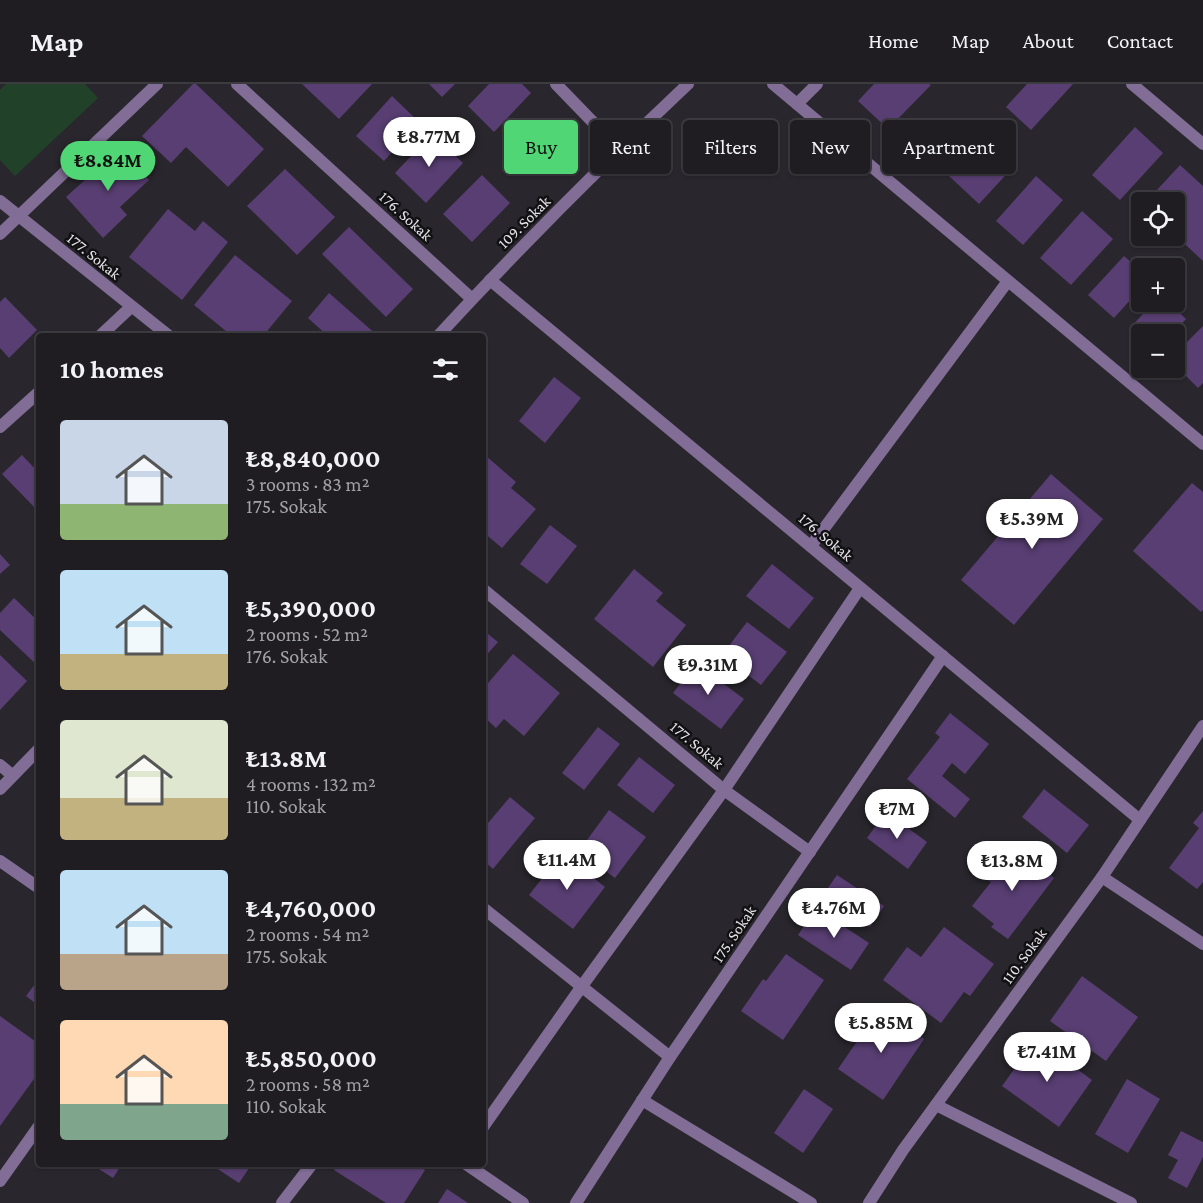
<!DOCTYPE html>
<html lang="en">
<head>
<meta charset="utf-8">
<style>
  :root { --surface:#1f1d22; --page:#27262a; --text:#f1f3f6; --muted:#a1a2a5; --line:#3c3b40; --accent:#50d674 }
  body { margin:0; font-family:"Crimson Pro",serif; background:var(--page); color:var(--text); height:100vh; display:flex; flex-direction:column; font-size:22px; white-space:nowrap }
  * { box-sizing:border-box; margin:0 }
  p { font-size:20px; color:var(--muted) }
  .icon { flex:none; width:33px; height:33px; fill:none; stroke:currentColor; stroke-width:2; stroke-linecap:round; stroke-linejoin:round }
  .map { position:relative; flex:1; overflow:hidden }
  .details { position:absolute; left:36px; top:249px; width:450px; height:834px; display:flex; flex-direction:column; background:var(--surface); border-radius:6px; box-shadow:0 2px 4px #0004,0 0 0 2px var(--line) }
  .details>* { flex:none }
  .hud { position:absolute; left:504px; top:36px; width:570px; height:54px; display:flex; gap:12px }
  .fabs { position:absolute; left:1131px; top:108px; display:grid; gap:12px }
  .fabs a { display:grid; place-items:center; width:54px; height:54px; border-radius:6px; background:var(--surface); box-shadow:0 2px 4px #0004,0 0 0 2px var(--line); font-size:30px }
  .price { position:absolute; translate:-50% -51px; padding:0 14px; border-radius:21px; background:#fff; color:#222; font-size:20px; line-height:39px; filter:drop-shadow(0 2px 3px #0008) }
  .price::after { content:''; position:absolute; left:50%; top:36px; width:18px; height:14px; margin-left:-9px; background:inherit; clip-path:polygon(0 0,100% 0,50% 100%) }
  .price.active { background:var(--accent); color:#111 }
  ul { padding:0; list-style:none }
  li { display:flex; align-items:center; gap:18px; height:150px; padding:0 24px }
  li span { display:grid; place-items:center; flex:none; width:168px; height:120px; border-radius:6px; color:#555 }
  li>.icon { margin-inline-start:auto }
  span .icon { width:72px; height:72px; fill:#fffc; stroke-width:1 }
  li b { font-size:26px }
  h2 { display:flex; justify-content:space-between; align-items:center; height:72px; padding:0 24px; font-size:26px }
  .tag { padding:0 21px; border-radius:6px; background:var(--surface); box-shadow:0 2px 4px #0004,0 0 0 2px var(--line); font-size:21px; line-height:54px }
  .tag.active { background:var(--accent); color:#111 }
  header { display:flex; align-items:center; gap:36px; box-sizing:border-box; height:84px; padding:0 30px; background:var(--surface); border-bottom:2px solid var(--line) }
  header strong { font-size:28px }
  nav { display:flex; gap:33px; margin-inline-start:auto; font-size:21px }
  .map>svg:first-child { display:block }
  .green { fill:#214228 }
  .building { fill:#583e72 }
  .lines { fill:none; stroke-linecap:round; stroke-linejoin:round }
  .minor { stroke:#816d96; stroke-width:12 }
  .labels { text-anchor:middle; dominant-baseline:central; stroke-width:5; stroke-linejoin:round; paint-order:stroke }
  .street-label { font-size:16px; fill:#e5e3e7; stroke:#111013 }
</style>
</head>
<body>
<header>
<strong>Map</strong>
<nav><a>Home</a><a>Map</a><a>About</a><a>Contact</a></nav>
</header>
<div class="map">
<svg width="1203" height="1119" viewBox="0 0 1203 1119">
  <rect width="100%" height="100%" fill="#29272d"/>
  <polygon class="green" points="6,0 85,0 98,14 15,92 0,76 0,6"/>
  <g class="building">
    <polygon points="193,0 196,0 264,65 228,103 186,63 171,79 142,52"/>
    <polygon points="302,0 372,0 339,35"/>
    <polygon points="429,0 455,0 442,13"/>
    <polygon points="489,0 522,0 531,9 494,48 468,22"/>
    <polygon points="874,0 929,0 931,1 888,45 858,17"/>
    <polygon points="1027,0 1073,0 1031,46 1006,23"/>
    <polygon points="392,12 419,38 384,77 356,52"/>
    <polygon points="1135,43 1163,69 1120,116 1092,91"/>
    <polygon points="432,50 463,79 426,119 395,89"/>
    <polygon points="984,54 1014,82 979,120 949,92"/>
    <polygon points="120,64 149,96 120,123 127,131 103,154 66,113"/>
    <polygon points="1180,81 1203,102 1203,177 1174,150 1174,118 1146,118"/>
    <polygon points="285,85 335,133 297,171 247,122"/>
    <polygon points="482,91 510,119 472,158 443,130"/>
    <polygon points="1036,92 1063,116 1023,161 996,137"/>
    <polygon points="168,125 195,147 203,137 228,158 182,216 129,173"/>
    <polygon points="1082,127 1113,155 1071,201 1040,174"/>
    <polygon points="349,143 413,205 386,233 322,170"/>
    <polygon points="235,171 292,217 263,252 232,252 194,221"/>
    <polygon points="1124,172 1142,188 1142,203 1114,234 1088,211"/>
    <polygon points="329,209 378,252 328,252 308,234"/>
    <polygon points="5,213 37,246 9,274 0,264 0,218"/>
    <polygon points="1154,218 1168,218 1186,235 1172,250 1142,250 1142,256 1129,245"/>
    <polygon points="1203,242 1203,299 1198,304 1174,280 1174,271"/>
    <polygon points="554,293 581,314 545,359 519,337"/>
    <polygon points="22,371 39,389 39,428 2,390"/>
    <polygon points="486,372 516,398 511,404 536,425 502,464 483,448 483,375"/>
    <polygon points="1051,390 1103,435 1014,541 961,496"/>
    <polygon points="1192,399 1203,408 1203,526 1201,528 1133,467"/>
    <polygon points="550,441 577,462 547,500 520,480"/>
    <polygon points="0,470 10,481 0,490"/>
    <polygon points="772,480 814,514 789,545 746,512"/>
    <polygon points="634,485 663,509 656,517 686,541 653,583 594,535"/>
    <polygon points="14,514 39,538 39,583 0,546 0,529"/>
    <polygon points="747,538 787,568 761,601 722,571"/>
    <polygon points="483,546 498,558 483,575"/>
    <polygon points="513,570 560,609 524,652 504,635 496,644 483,632 483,605"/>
    <polygon points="0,571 27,597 0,626"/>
    <polygon points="696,579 744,615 721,645 673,609"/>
    <polygon points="950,629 989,660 965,690 952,679 942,692 970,715 955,734 907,695 940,653 935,649"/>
    <polygon points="598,643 620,660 584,706 562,689"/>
    <polygon points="639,673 675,701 653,729 617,701"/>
    <polygon points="1044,705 1089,741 1067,769 1022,733"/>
    <polygon points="510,713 535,734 493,785 483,776 483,745"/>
    <polygon points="609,726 646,753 615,794 579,767"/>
    <polygon points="1203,727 1203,798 1197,805 1169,784 1199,744 1193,739"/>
    <polygon points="886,728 927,758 908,785 867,754"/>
    <polygon points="1013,762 1054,794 1008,855 991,843 994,840 972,822 991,798 986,795"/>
    <polygon points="562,769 605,803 573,845 529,811"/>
    <polygon points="837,791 884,822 870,843 823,811"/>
    <polygon points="816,824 869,859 851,886 798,851"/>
    <polygon points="944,843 994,880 970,912 964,908 941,939 883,896 907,863 921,873"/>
    <polygon points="786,870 824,896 783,956 741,927 763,895 766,897"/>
    <polygon points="1082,892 1138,933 1106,977 1050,937"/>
    <polygon points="38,896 39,897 39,922 26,912"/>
    <polygon points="880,924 924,955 883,1016 838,985"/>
    <polygon points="0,932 39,960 39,988 0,1042"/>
    <polygon points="1036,955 1092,996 1059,1043 1002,1002"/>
    <polygon points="1127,995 1160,1015 1128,1069 1095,1050"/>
    <polygon points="804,1005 833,1025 803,1069 774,1049"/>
    <polygon points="1181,1047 1203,1058 1203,1073 1187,1104 1168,1094 1178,1076 1168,1071"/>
    <polygon points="91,1080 122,1080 113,1094"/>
    <polygon points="210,1080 252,1080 239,1099"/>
    <polygon points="337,1080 416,1080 425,1086 404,1119 386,1119 334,1086"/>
    <polygon points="447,1105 468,1119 438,1119"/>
  </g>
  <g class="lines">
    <g class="minor">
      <polyline points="237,0 472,215"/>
      <polyline points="556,0 619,65"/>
      <polyline points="773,0 1203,360"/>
      <polyline points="1132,0 1203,60"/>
      <polyline points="797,20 817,0"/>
      <polyline points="0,117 169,252"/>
      <polyline points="0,150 157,0"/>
      <polyline points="490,196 1140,736"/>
      <polyline points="100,252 131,223"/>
      <path d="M438,252C518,165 602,81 688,0"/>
      <polyline points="0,343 39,308"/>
      <polyline points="811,462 1008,197"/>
      <polyline points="483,505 724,706 810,768"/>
      <polyline points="0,681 12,691"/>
      <polyline points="0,705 39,665"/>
      <polyline points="0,777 39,804"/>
      <polyline points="1102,793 1203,860"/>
      <polyline points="483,824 670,973"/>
      <polyline points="642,1016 811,1119"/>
      <polyline points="936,1021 1131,1119"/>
      <polyline points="483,1043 582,902 724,706 860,504"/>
      <polyline points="466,1080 523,1119"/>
      <polyline points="0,1097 39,1042"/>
      <polyline points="282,1119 312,1080"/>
      <polyline points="576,1119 670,973 943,572"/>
      <polyline points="869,1119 903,1066 1102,793 1203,642"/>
    </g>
  </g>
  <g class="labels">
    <g class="street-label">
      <text transform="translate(406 132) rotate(42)">176. Sokak</text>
      <text transform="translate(524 138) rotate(-45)">109. Sokak</text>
      <text transform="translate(94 172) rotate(39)">177. Sokak</text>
      <text transform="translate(826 453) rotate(40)">176. Sokak</text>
      <text transform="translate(697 661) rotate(40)">177. Sokak</text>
      <text transform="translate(734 850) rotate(-56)">175. Sokak</text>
      <text transform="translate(1024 872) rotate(-54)">110. Sokak</text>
    </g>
  </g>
</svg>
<div class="fabs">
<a><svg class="icon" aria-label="locate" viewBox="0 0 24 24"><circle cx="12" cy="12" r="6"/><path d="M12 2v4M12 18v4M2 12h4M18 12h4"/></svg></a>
<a>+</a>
<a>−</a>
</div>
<b class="price" style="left:429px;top:84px">₺8.77M</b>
<b class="price active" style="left:108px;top:108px">₺8.84M</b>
<b class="price" style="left:1032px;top:466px">₺5.39M</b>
<b class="price" style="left:708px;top:612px">₺9.31M</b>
<b class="price" style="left:897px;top:756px">₺7M</b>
<b class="price" style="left:567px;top:807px">₺11.4M</b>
<b class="price" style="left:1012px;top:808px">₺13.8M</b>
<b class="price" style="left:834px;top:855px">₺4.76M</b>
<b class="price" style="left:881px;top:970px">₺5.85M</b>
<b class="price" style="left:1047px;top:999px">₺7.41M</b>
<div class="hud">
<a class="tag active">Buy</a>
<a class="tag">Rent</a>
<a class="tag">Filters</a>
<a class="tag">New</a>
<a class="tag">Apartment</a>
</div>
<section class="details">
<h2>10 homes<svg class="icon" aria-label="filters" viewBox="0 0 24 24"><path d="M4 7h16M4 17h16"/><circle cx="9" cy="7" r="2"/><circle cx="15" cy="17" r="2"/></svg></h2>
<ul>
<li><span style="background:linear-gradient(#c9d6e8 70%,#8fb573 0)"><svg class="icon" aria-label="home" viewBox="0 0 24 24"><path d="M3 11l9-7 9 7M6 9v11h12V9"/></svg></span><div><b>₺8,840,000</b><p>3 rooms · 83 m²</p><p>175. Sokak</p></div></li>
<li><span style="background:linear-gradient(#bfe0f5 70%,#c2b280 0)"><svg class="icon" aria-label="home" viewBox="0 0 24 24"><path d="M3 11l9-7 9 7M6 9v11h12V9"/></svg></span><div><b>₺5,390,000</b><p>2 rooms · 52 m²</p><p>176. Sokak</p></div></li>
<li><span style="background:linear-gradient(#dfe7d0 65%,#c2b280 0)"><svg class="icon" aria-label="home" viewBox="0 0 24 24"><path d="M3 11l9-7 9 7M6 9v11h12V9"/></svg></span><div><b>₺13.8M</b><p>4 rooms · 132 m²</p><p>110. Sokak</p></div></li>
<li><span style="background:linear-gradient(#bfe0f5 70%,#b9a48a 0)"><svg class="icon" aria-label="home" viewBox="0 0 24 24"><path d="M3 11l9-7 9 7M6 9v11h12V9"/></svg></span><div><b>₺4,760,000</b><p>2 rooms · 54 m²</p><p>175. Sokak</p></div></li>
<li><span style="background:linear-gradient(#ffd9b3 70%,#7fa58c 0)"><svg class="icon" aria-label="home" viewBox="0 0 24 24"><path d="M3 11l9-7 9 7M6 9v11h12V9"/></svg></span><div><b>₺5,850,000</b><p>2 rooms · 58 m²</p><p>110. Sokak</p></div></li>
</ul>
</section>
</div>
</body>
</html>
